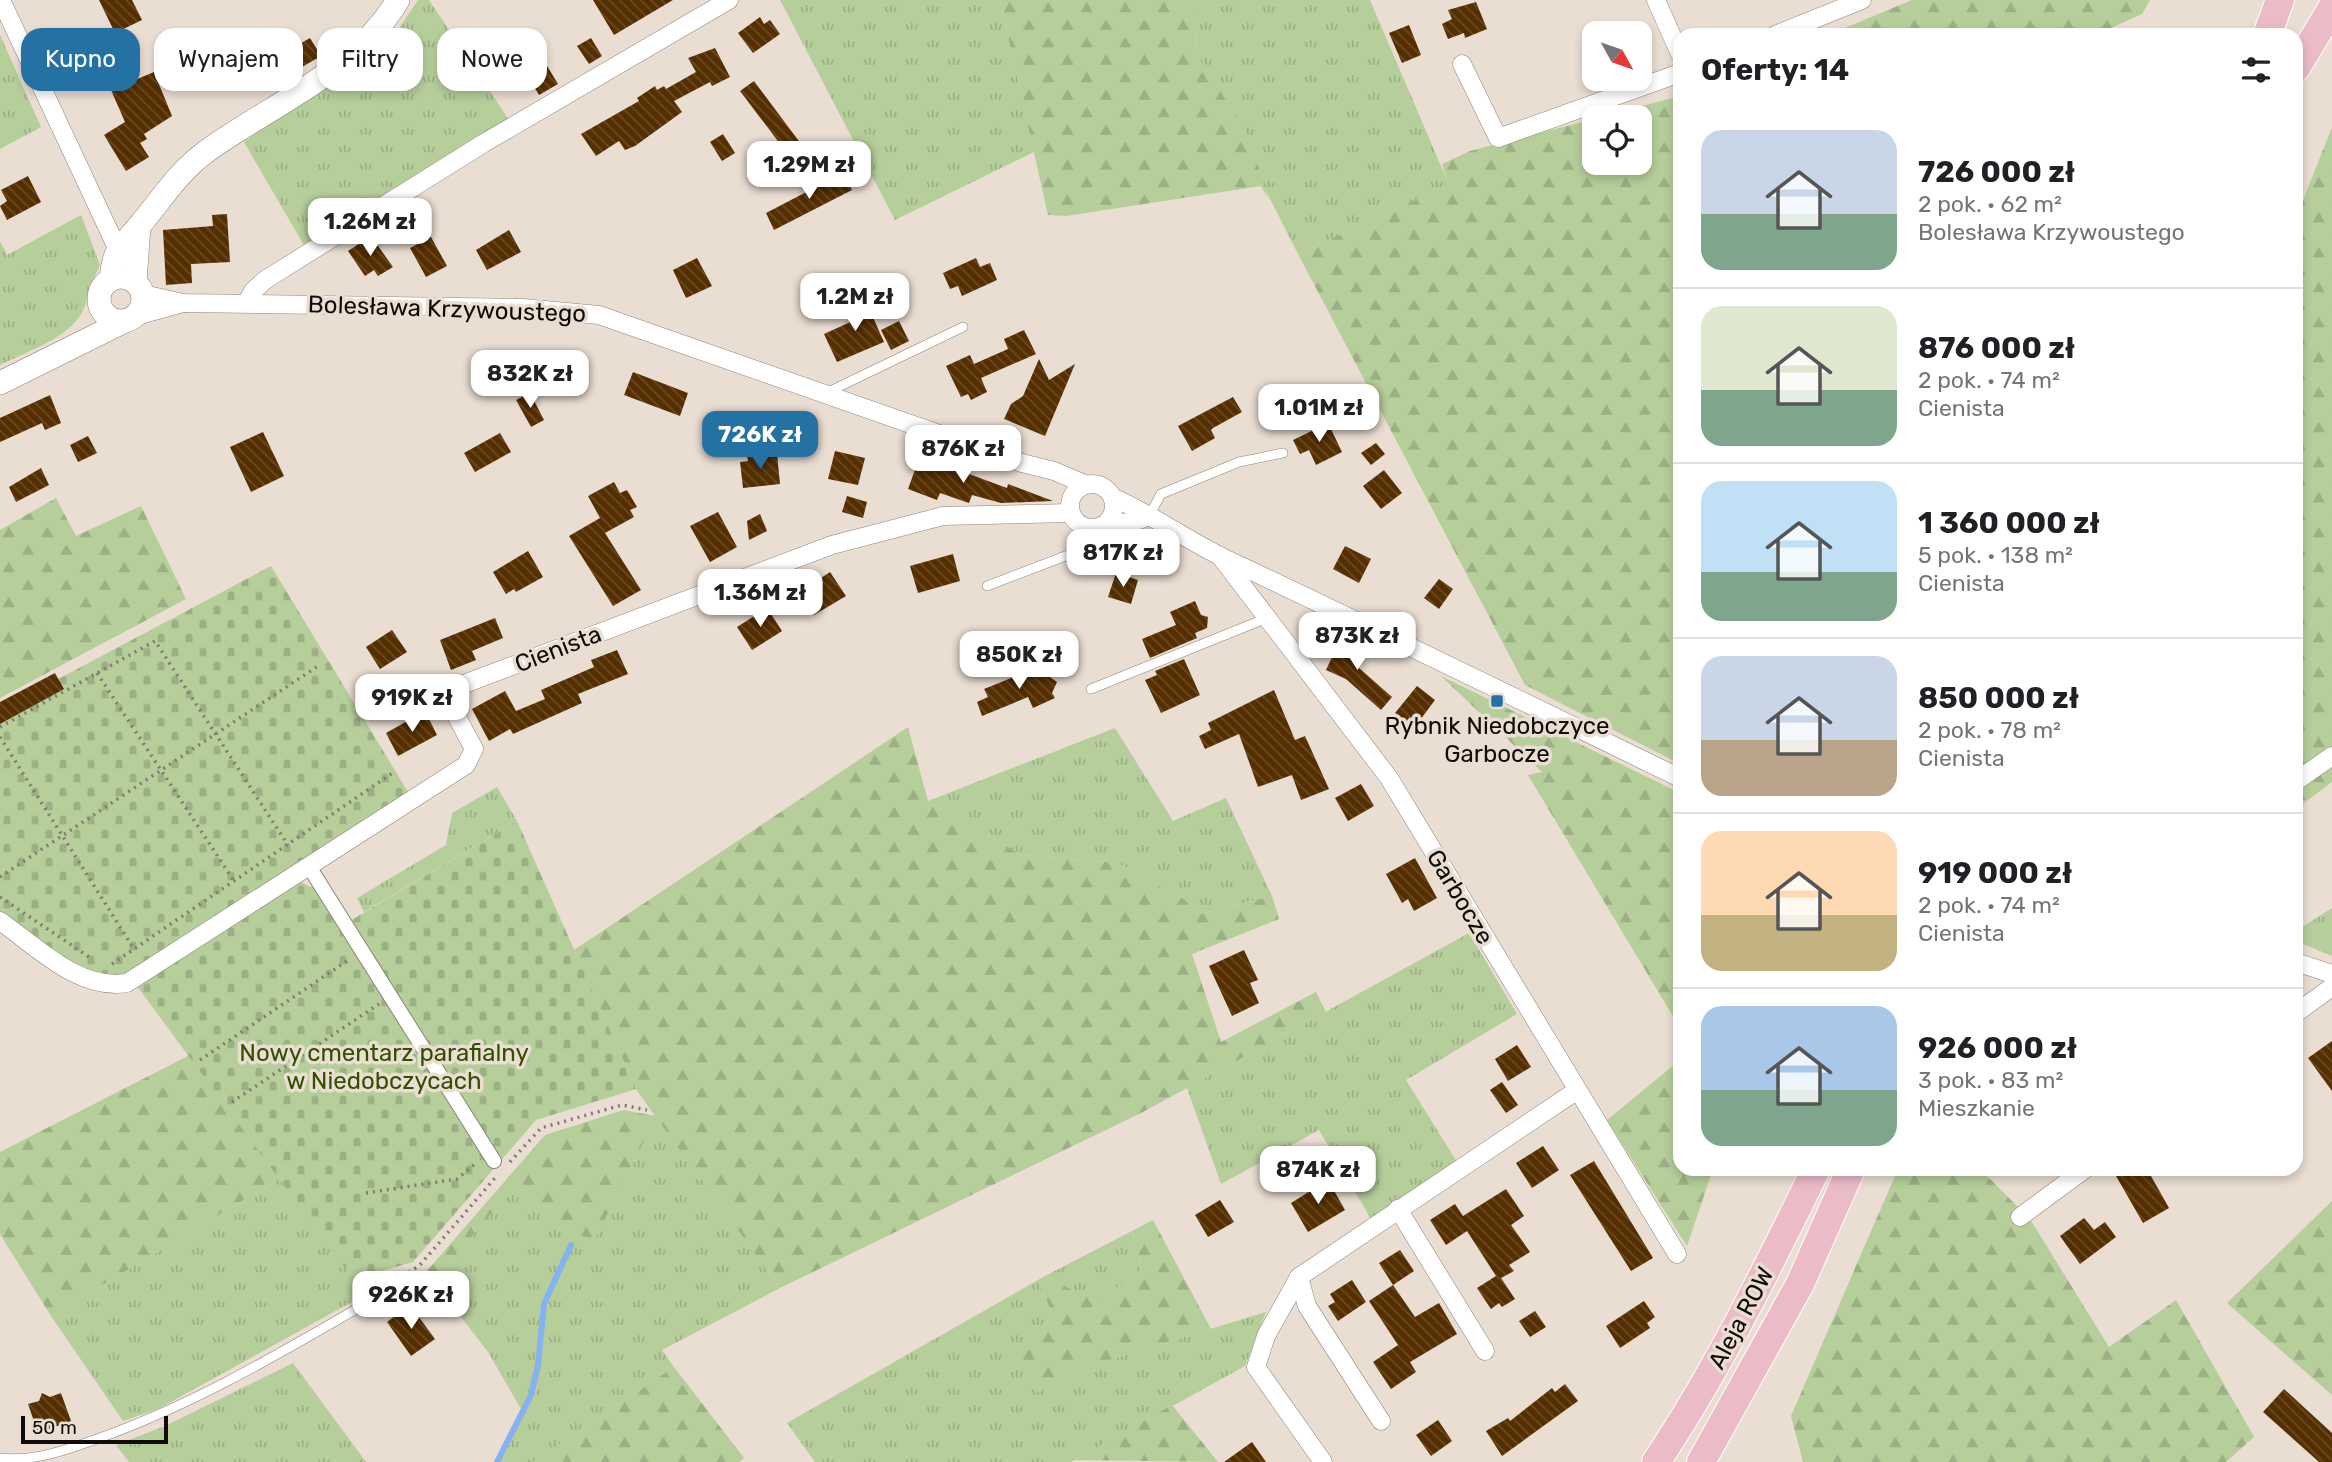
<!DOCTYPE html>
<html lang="pl">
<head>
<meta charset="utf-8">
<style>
  :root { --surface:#fff; --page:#f2f2f2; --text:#202124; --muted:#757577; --line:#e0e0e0; --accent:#2471a4 }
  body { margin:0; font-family:Rubik,sans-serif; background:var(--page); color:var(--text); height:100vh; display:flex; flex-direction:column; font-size:26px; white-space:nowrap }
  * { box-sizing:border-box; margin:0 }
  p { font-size:23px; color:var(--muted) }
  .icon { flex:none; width:38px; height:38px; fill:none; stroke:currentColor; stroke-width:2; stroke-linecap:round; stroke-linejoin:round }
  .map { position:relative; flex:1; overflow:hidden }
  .drawer { position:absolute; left:1673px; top:28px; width:630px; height:1148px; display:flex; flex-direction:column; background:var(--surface); border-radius:21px; box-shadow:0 4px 10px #0003 }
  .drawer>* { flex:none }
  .banner { position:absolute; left:21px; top:28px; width:665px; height:63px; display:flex; gap:14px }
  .needle { width:46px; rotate:130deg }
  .fabs { position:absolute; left:1582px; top:21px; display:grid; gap:14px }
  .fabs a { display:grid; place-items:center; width:70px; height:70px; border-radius:14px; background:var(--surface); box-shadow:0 4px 10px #0003; font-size:35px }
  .scale { position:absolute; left:21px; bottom:18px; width:147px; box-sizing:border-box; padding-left:7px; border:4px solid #100c09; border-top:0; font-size:19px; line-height:24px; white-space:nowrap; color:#100c09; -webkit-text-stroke:5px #eaddd2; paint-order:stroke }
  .price { position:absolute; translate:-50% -60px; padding:0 16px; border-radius:14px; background:#fff; color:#222; font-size:23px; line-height:46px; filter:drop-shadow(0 2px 4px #0008) }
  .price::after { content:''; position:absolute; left:50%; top:42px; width:21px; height:16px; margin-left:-10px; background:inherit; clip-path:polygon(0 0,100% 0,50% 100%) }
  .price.active { background:var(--accent); color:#fff }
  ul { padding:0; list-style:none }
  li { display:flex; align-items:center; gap:21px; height:175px; padding:0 28px }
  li+li { border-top:2px solid var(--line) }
  li span { display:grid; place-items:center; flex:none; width:196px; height:140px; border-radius:21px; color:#555 }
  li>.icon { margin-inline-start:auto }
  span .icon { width:84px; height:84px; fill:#fffc; stroke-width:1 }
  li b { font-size:30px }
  h2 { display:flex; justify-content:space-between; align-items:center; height:84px; padding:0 28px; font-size:30px }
  .pill { padding:0 24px; border-radius:21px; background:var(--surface); box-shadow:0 4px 10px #0003; font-size:24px; line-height:63px }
  .pill.active { background:var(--accent); color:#fff }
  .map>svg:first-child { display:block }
  .grass { fill:url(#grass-tufts) }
  .forest { fill:url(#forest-firs) }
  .cemetery { fill:url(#cemetery-stones) }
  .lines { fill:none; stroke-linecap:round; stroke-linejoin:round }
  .stream { stroke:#85b3ef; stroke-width:6 }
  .building { fill:url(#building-back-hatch) }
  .service-casing { stroke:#8e8279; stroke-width:10 }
  .pedestrian-casing { stroke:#8e8279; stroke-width:16 }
  .minor-casing { stroke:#8e8279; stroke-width:19 }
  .tertiary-casing { stroke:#8e8279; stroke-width:24 }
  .primary-casing { stroke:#fff; stroke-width:30 }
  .path { stroke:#827972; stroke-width:3.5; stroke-dasharray:2 5; stroke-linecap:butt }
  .service { stroke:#fff; stroke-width:9 }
  .pedestrian { stroke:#fff; stroke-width:14 }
  .minor { stroke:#fff; stroke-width:18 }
  .tertiary { stroke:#fff; stroke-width:23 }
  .primary { stroke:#ebbbc8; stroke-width:28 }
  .poi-dot { fill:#2471a4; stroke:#eaddd2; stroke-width:2.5 }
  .labels { text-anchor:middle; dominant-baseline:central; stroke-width:7; stroke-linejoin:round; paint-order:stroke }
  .street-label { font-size:24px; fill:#100c09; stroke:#eaddd2 }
  .poi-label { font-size:24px; fill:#100c09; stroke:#eaddd2 }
  .park-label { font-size:24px; fill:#344f00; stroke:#eaddd2 }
</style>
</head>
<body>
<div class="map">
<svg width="2332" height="1462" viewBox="0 0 2332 1462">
  <defs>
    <pattern id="grass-tufts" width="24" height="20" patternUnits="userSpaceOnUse" patternTransform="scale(1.75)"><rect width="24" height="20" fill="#b5ce9a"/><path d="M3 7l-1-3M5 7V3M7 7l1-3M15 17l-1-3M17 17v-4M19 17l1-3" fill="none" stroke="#9bb083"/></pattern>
    <pattern id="forest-firs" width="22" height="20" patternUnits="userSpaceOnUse" patternTransform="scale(1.75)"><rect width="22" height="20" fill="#b5ce9a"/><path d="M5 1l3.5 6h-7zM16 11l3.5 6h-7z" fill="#9bb083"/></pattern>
    <pattern id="cemetery-stones" width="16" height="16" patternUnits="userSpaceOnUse" patternTransform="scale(1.75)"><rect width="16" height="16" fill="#b5ce9a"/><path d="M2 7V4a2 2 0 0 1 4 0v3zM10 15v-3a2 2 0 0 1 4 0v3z" fill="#9bb083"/></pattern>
    <pattern id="building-back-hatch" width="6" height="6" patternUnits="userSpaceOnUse" patternTransform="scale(1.75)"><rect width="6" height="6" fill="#562f00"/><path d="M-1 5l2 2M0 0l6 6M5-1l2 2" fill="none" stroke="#694a24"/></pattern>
  </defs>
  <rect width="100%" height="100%" fill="#eaddd2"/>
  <g class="grass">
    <polygon points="418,0 429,0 509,120 305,247 244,142 392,39"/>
    <polygon points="780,0 1000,0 1034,152 895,220"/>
    <polygon points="1198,0 1370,0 1449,185 1298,254 1196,53"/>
    <polygon points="0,35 41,127 0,149"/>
    <path d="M81,215L100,265C92,280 87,305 80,316C64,340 25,352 0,365V241L7,255Z"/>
    <polygon points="1115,728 1173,821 1226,798 1272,896 1200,914 1185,900 1117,863 1022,855 928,801"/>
    <polygon points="497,787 517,821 364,912 357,898 446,845 452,813"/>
    <polygon points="2332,908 2332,956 2296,941 2296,931"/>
    <polygon points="1469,933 1517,1014 1406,1080 1457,1162 1371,1219 1319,1130 1221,1184 1187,1088"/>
    <polygon points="656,1116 780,1288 662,1350 674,1367 533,1462 497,1462 524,1414 488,1352 434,1282 518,1180 542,1211"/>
    <polygon points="280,1178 353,1279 359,1298 158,1409 123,1421 51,1316"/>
    <polygon points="1132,1231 1142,1269 1096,1303 1045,1276"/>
    <polygon points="1038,1280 1057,1325 1037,1392 1086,1367 1266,1312 1245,1366 1071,1462 815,1462 787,1423"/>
    <polygon points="293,1363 366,1462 129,1462 116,1445 165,1426"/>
  </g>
  <g class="forest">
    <polygon points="1000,0 1198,0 1196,53 1250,138 1268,198 1261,186 1066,216 1048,215"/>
    <polygon points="1912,0 2150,0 2142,14 2104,31 2102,35 1828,35"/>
    <polygon points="1680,96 1680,764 1525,685 1298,254 1448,185 1442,164 1470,151 1594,119 1594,163 1640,163 1640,117 1600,117"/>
    <polygon points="2332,127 2332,782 2296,809 2296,218"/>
    <polygon points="56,498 76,536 141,506 186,599 0,698 0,530"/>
    <polygon points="1441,676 1680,793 1680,1028 1528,775 1542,772"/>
    <polygon points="908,727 928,801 1022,855 1117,863 1185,900 1200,914 1272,896 1279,919 1192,954 1221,1042 1316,992 1326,1012 1143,1112 780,1288 656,1117 595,1239 563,1231 542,1211 518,1181 434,1282 426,1272 545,1135 624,1110 655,1116 636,1089 574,950"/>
    <polygon points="190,1055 280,1178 51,1316 0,1234 0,1152"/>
    <polygon points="1680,1060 1680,1169 1713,1169 1687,1246 1607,1120"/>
    <polygon points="1898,1169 1980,1169 2030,1219 2109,1347 2176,1300 2254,1437 2226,1462 1803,1462 1791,1416"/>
    <polygon points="2332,1201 2332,1395 2227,1303"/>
    <polygon points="1153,1220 1211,1329 1086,1367 1037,1392 1008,1353 1057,1325 1038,1280 1045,1276 1096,1302 1142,1269 1132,1231"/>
    <polygon points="674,1367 744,1458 739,1462 533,1462"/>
    <polygon points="1172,1405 1218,1462 1075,1460"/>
  </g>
  <g class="cemetery">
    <polygon points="271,566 408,792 123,976 93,976 0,914 0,710"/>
    <polygon points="517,821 636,1089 536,1120 413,1262 353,1279 137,986 296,879 310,887 324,879 350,921"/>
  </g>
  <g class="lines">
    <polyline class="stream" points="497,1462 531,1395 538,1365 544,1304 571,1245"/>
  </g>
  <g class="building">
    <polygon points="99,0 132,0 142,20 115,33"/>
    <polygon points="593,0 673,0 614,35"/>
    <polygon points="1476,2 1487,29 1465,38 1464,33 1448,39 1442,24 1452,19 1448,10"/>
    <polygon points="760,17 764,24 770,20 780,34 753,53 738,33"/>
    <polygon points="1409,25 1421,55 1402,63 1389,33"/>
    <polygon points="310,38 321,56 276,82 266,63"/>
    <polygon points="591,38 602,56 589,64 577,46"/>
    <polygon points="532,41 558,84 539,95 527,74 499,90 493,79 519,62 513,52"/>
    <polygon points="715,48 730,77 712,86 710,82 674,101 682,112 635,146 625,150 619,141 596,156 581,134 639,101 637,98 655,86 657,90 664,86 666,89 696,72 688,58"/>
    <polygon points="154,72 172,116 144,134 147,139 140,143 149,157 126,171 104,135 125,122 111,90"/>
    <polygon points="754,81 807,152 793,161 740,91"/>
    <polygon points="723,134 735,153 722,161 710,142"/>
    <polygon points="843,173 852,190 774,230 766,213"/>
    <polygon points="28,176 41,202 7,220 0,206 7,201 1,190"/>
    <polygon points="227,214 230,262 191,264 192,283 166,285 163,230 213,226 212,215"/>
    <polygon points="509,230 521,252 487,270 476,250"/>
    <polygon points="371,236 393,267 378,276 374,270 365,276 348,251"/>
    <polygon points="431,237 447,266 426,277 410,248"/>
    <polygon points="697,258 712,286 686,298 673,270"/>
    <polygon points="976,258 980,267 990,263 997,280 962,296 958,286 950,289 943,273"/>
    <polygon points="863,295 884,342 837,362 824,334 857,319 849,301"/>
    <polygon points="899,321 909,341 891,350 881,330"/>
    <polygon points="1024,330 1036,354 981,378 987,392 971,400 968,394 961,397 946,366 970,355 974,364 1008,349 1004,339"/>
    <polygon points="1039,359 1049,380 1075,364 1045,436 1004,419 1011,404 1023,396"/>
    <polygon points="633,372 688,393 680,416 624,395"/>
    <polygon points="530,393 544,420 531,427 516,400"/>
    <polygon points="50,395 61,423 45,430 42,423 0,442 0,418"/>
    <polygon points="1233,397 1242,412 1213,428 1211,430 1215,438 1192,451 1178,426"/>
    <polygon points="1328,423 1342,452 1316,465 1309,450 1300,454 1293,440"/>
    <polygon points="263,432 284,476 251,492 230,447"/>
    <polygon points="500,433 511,452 475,472 464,453"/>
    <polygon points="88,436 97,453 78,462 70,445"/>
    <polygon points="1376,443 1385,454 1371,465 1361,453"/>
    <polygon points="835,451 865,458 858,485 828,479"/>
    <polygon points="777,453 780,484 743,488 740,462 748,461 747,455"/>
    <polygon points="920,456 1007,488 1008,484 1053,501 1001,503 972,495 969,503 940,493 937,500 908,489"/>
    <polygon points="41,468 49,485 16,502 9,487"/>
    <polygon points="1384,470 1402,493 1381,509 1363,486"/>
    <polygon points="614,482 620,493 627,490 637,507 630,510 634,517 605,533 641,590 613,606 569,536 600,518 588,496"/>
    <polygon points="847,496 867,502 863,518 842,512"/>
    <polygon points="718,512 737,547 710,562 690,526"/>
    <polygon points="760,514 767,531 749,540 747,521"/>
    <polygon points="1345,546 1371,559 1359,583 1333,569"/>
    <polygon points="528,551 543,577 516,592 514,589 506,594 493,572"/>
    <polygon points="953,554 960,581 918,593 910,566"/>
    <polygon points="830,572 846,596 814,615 806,602 813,598 806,588"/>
    <polygon points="1116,573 1138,580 1131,604 1108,597"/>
    <polygon points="1439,579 1453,589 1439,609 1424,598"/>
    <polygon points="1195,601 1201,615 1208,617 1207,628 1195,633 1197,638 1150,658 1142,639 1176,625 1170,612"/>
    <polygon points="767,608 782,631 752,650 737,627"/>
    <polygon points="495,618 503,638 472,651 476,660 451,670 440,640"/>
    <polygon points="392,630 407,652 380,669 366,647"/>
    <polygon points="1341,638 1367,651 1359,668 1392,697 1381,710 1346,679 1326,670"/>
    <polygon points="617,650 628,674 578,694 582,703 513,734 510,729 489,741 472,709 505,691 516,711 545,699 541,690 594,667 591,660"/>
    <polygon points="1184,659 1200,695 1161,713 1145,680 1157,675 1155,671"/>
    <polygon points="1043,665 1047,675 1057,682 1052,693 1055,698 1033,708 1028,697 982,716 977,702 988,697 984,689"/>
    <polygon points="55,673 64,689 0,724 0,702"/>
    <polygon points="1417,686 1435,700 1414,728 1395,713"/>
    <polygon points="1274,690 1295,740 1305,736 1329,789 1301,800 1292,775 1258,787 1239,734 1205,749 1199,736 1211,730 1208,723"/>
    <polygon points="425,711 437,735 398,756 386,733"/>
    <polygon points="1361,784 1374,806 1348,821 1335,798"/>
    <polygon points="1415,858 1437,898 1414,911 1408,899 1402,903 1386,874"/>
    <polygon points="1244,950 1258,980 1250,983 1259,1003 1232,1016 1209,966"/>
    <polygon points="2332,1041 2332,1091 2308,1058"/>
    <polygon points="1517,1045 1531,1067 1508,1081 1495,1059"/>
    <polygon points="1502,1082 1518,1105 1506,1113 1490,1090"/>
    <polygon points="1543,1146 1559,1170 1532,1188 1516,1163"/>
    <polygon points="1594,1161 1653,1258 1631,1271 1570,1175"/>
    <polygon points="2112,1169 2147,1169 2169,1208 2143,1223"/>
    <polygon points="1328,1180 1345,1210 1308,1232 1291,1203"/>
    <polygon points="1506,1189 1524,1216 1511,1225 1530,1252 1509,1265 1514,1271 1501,1278 1515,1299 1502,1307 1499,1303 1491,1309 1477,1288 1496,1276 1467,1231 1446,1245 1430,1220 1455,1204 1463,1216"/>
    <polygon points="1220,1200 1234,1222 1208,1237 1195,1215"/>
    <polygon points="2084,1218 2094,1230 2105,1222 2116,1237 2080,1264 2060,1236"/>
    <polygon points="1400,1250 1414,1271 1393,1285 1379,1263"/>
    <polygon points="1352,1280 1366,1302 1338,1321 1328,1306 1335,1302 1330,1294"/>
    <polygon points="1393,1285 1415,1317 1439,1303 1457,1334 1410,1362 1416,1372 1391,1389 1373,1362 1398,1345 1369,1301"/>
    <polygon points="1644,1301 1655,1317 1647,1323 1650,1328 1620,1348 1606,1326"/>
    <polygon points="410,1305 435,1339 411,1356 387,1322"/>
    <polygon points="1535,1311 1546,1327 1530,1337 1519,1321"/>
    <polygon points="1565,1384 1578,1401 1502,1456 1486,1431 1508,1418 1510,1421 1552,1388 1555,1392"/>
    <polygon points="2284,1389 2332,1433 2332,1462 2319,1462 2263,1412"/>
    <polygon points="42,1393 50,1397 61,1393 71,1421 38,1433 28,1404 39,1401"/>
    <polygon points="1438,1420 1452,1441 1431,1456 1416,1435"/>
    <polygon points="1252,1442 1266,1462 1224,1462"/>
  </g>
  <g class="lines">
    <g class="service-casing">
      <g id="service">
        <polyline points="826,393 963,327"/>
        <polyline points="1149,516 1161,494 1239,462 1283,453"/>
        <polyline points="987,586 1110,539 1106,524"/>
        <polyline points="1091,689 1267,618"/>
        <path d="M0,1458C32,1462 63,1451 94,1440C188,1407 272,1358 358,1308"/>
      </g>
    </g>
    <g class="pedestrian-casing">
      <polyline id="pedestrian" points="308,865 494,1161"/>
    </g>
    <g class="minor-casing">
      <g id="minor">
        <polyline points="1,0 117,248"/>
        <polyline points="1656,0 1680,54"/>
        <polyline points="1775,35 1862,0"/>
        <polyline points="1462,64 1498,138 1680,73"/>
        <polyline points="143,294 183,303 523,308 599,315 1022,463 1054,471 1087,485"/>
        <polyline points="247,302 253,291 265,280 484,143 729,0"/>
        <polyline points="132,317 183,303"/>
        <circle cx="1092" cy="506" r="22"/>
        <path d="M1112,497C1151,514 1185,539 1224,558C1377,630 1528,704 1680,778"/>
        <polyline points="1106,524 1133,522 1149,516"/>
        <polyline points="1220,556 1389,778 1677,1254"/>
        <polyline points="2296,781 2332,756"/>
        <path d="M0,921C37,947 79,991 127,983L466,765L474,749L450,704L451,694L464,684L832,545L943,516L1070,513"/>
        <polyline points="2296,962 2332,974"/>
        <polyline points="2296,1013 2332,987"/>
        <polyline points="1398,1209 1485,1351"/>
        <polyline points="2020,1217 2085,1169"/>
        <polyline points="1299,1277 1266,1336 1256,1367 1323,1462"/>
        <polyline points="1381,1421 1307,1306 1299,1277 1576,1091"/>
      </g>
    </g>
    <g class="tertiary-casing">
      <g id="tertiary">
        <circle cx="121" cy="299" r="22"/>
        <path d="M111,280C114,247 120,249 139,226C162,199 178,172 207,151C272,104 355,72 398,0"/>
        <polyline points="135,282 139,226"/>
        <polyline points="0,383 125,321"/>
      </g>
    </g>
    <g class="primary-casing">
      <g id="primary">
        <polyline points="2267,35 2280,0"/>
        <polyline points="2296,68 2332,8"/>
        <path d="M1656,1462C1718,1369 1767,1269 1816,1169"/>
        <polyline points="1701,1462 1800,1284 1851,1169"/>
      </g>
    </g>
    <g class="path">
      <polyline points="97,673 234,881"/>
      <polyline points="0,727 155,641 288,845"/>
      <polyline points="0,737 134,949"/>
      <polyline points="0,877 318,666"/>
      <polyline points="0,897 92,959"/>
      <polyline points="112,964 394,772"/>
      <polyline points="200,1060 350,959"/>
      <polyline points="232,1102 379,1004"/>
      <polyline points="510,1162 541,1128 622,1105 647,1110"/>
      <polyline points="366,1193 457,1179 476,1163"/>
      <polyline points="368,1300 420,1265 495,1178"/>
    </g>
    <use href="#service" class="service"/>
    <use href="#pedestrian" class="pedestrian"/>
    <use href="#minor" class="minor"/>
    <use href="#tertiary" class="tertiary"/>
    <use href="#primary" class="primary"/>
  </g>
  <rect class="poi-dot" x="1490" y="694" width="14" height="14" rx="3.5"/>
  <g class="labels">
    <g class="street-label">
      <text transform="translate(447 309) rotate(2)">Bolesława Krzywoustego</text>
      <text transform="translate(558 649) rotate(-21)">Cienista</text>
      <text transform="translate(1460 897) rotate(59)">Garbocze</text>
      <text transform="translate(1741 1318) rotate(-62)">Aleja ROW</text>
    </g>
    <g class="poi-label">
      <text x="1497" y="726">Rybnik Niedobczyce<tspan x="1497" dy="28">Garbocze</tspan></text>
    </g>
    <g class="park-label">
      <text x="384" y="1053">Nowy cmentarz parafialny<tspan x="384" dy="28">w Niedobczycach</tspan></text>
    </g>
  </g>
</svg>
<div class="fabs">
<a><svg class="needle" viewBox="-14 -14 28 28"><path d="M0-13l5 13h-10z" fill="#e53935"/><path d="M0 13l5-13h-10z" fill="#757577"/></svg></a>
<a><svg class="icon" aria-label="locate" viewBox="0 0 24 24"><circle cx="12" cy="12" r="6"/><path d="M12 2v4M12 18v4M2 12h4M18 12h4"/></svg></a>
</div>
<div class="scale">50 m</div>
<b class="price" style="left:809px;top:201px">1.29M zł</b>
<b class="price" style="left:370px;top:258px">1.26M zł</b>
<b class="price" style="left:855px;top:333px">1.2M zł</b>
<b class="price" style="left:530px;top:410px">832K zł</b>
<b class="price" style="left:1319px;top:444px">1.01M zł</b>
<b class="price active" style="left:760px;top:471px">726K zł</b>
<b class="price" style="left:963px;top:485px">876K zł</b>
<b class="price" style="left:1123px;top:589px">817K zł</b>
<b class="price" style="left:760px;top:629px">1.36M zł</b>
<b class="price" style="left:1357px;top:672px">873K zł</b>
<b class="price" style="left:1019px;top:691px">850K zł</b>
<b class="price" style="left:412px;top:734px">919K zł</b>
<b class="price" style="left:1318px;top:1206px">874K zł</b>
<b class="price" style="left:411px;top:1331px">926K zł</b>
<div class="banner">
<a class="pill active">Kupno</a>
<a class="pill">Wynajem</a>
<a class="pill">Filtry</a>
<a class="pill">Nowe</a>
</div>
<section class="drawer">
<h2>Oferty: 14<svg class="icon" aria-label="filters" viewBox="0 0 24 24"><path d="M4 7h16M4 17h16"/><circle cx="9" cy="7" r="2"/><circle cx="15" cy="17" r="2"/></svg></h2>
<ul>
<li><span style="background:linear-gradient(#c9d6e8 60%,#7fa58c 0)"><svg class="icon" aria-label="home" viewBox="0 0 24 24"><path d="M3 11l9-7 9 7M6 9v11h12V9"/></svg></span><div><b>726 000 zł</b><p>2 pok. · 62 m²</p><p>Bolesława Krzywoustego</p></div></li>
<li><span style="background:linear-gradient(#dfe7d0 60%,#7fa58c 0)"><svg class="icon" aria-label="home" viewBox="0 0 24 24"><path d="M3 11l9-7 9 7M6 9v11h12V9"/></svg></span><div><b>876 000 zł</b><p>2 pok. · 74 m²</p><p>Cienista</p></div></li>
<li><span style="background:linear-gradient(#bfe0f5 65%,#7fa58c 0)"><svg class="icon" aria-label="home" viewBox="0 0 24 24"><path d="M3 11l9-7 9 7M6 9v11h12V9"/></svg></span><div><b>1 360 000 zł</b><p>5 pok. · 138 m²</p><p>Cienista</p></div></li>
<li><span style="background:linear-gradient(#c9d6e8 60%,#b9a48a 0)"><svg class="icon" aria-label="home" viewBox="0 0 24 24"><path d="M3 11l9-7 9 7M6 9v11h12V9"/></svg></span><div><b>850 000 zł</b><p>2 pok. · 78 m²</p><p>Cienista</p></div></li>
<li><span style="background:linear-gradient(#ffd9b3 60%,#c2b280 0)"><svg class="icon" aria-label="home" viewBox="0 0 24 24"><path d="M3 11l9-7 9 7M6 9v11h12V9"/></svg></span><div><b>919 000 zł</b><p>2 pok. · 74 m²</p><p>Cienista</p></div></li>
<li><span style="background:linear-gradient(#a9c7e8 60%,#7fa58c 0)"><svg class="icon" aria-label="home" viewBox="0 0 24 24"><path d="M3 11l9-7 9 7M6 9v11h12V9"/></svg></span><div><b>926 000 zł</b><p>3 pok. · 83 m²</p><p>Mieszkanie</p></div></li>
</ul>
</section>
</div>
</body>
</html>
